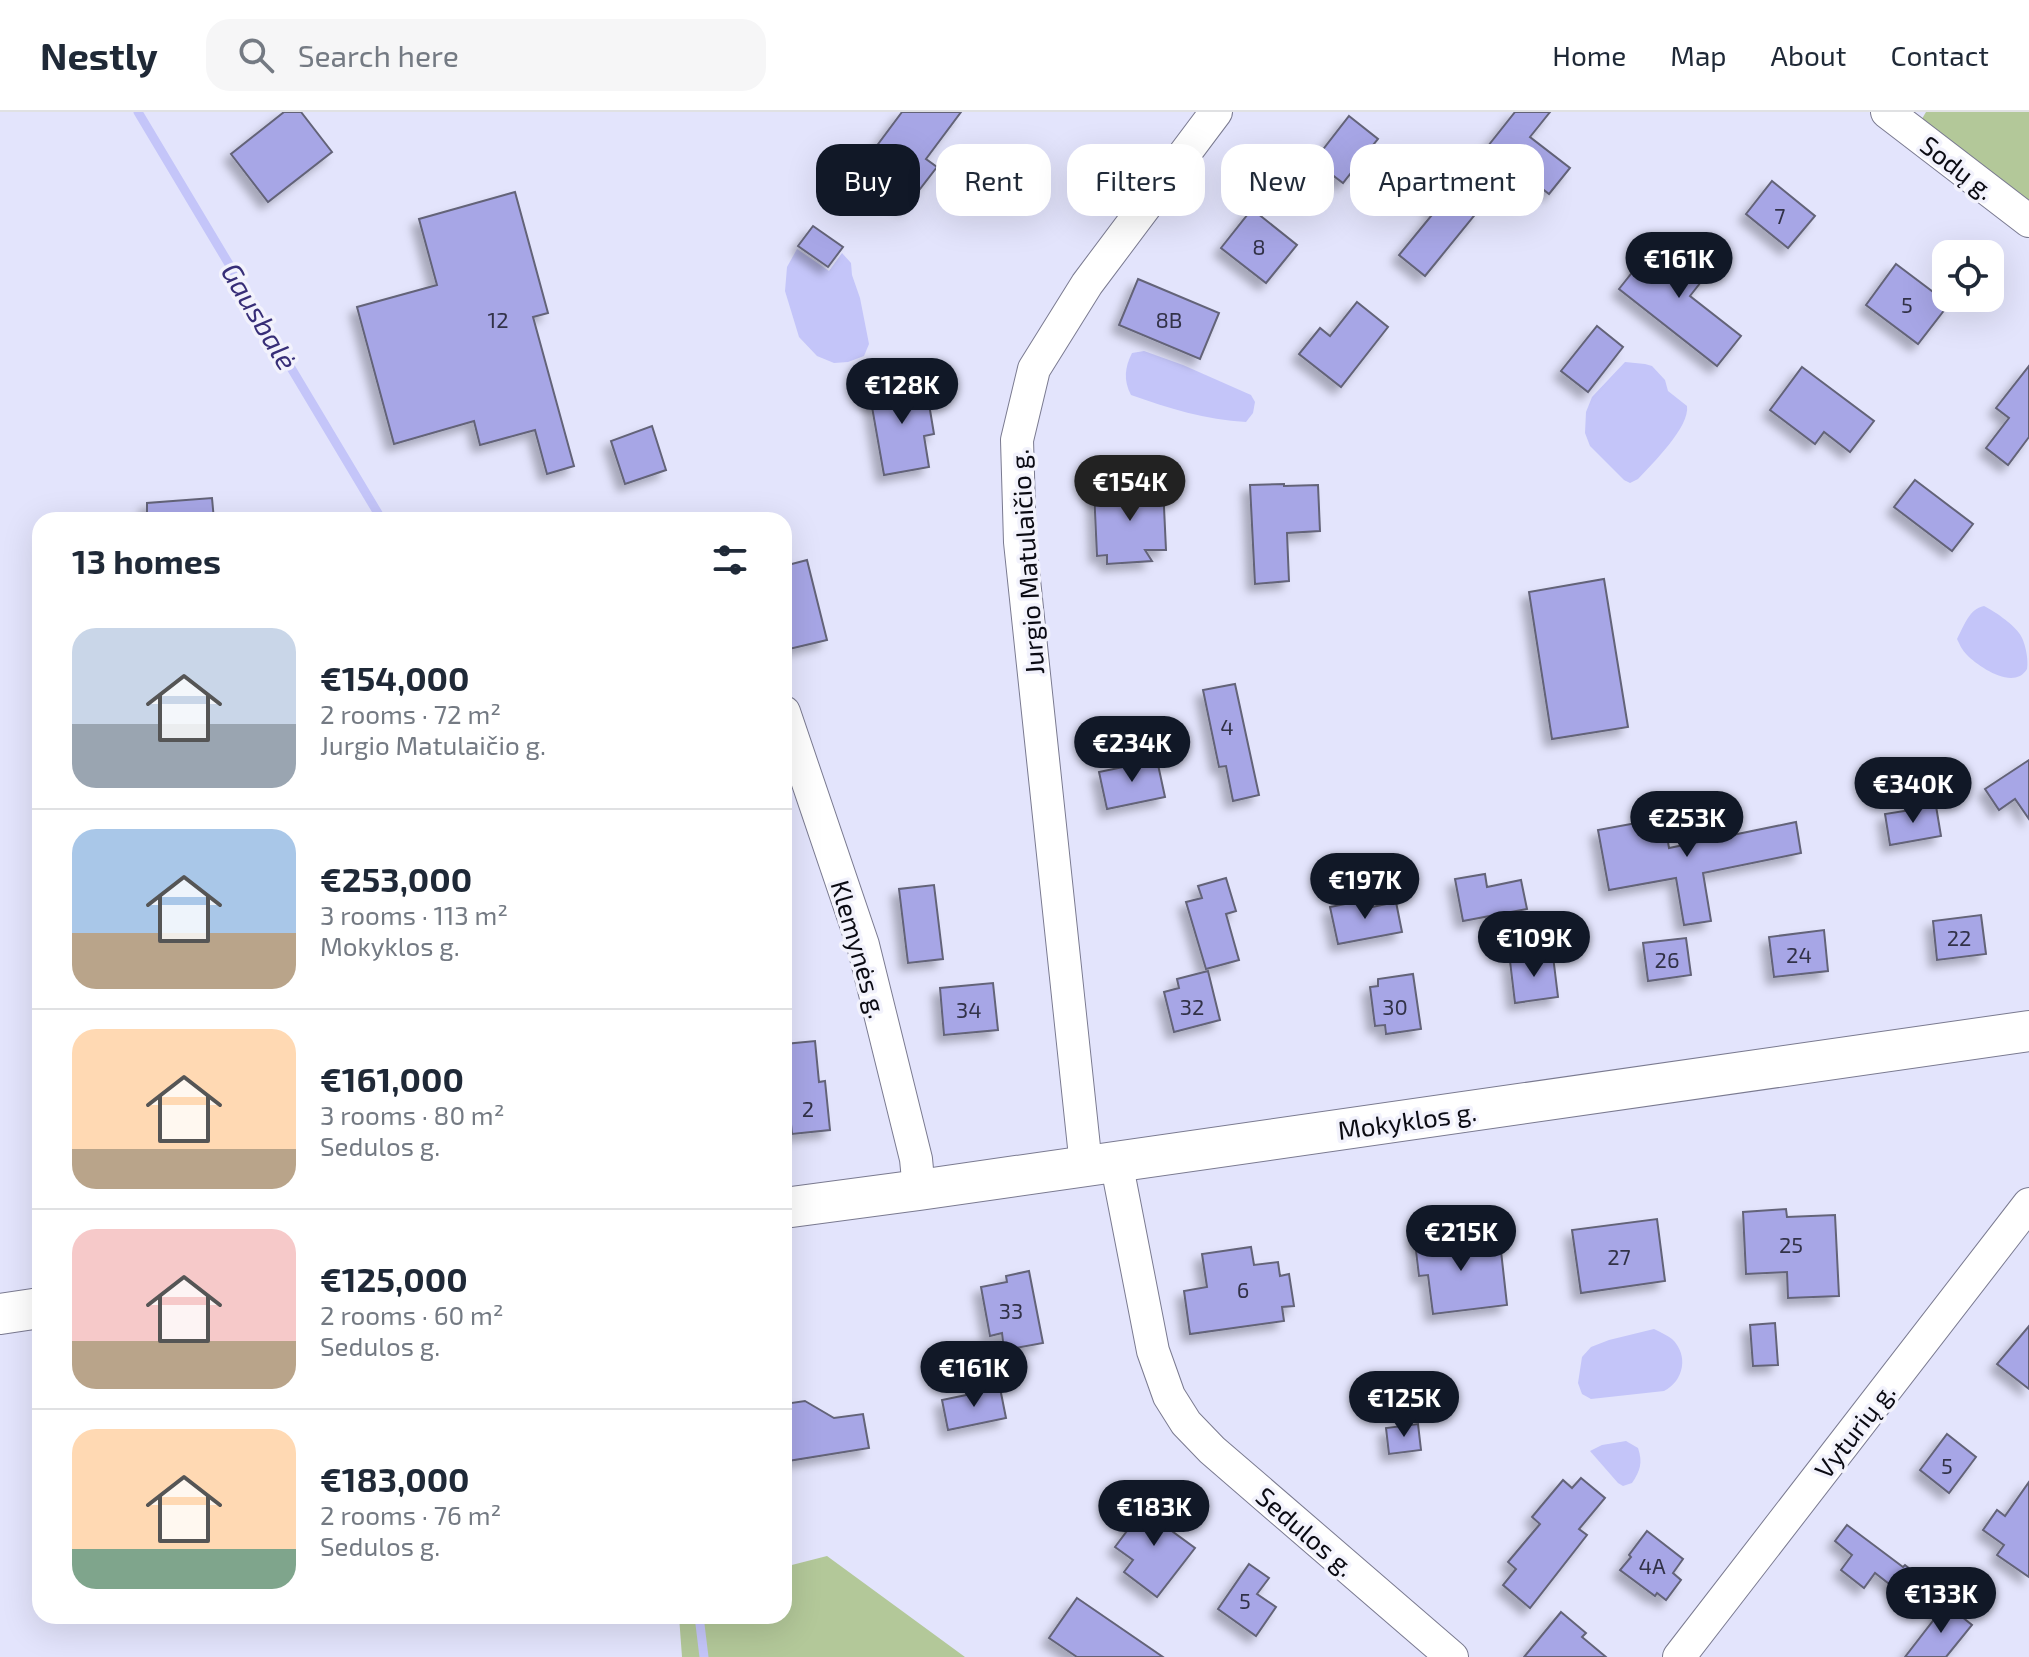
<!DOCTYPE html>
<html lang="en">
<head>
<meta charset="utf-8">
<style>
  :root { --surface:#fff; --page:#f6f6f7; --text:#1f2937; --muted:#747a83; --line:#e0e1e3; --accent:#111827 }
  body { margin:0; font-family:"Exo 2",sans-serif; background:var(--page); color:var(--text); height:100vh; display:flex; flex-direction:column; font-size:30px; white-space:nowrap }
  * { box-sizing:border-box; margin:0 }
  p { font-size:26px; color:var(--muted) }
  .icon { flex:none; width:44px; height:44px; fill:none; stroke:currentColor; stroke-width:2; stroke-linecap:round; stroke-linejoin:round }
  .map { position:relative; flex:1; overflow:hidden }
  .sheet { position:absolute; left:32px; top:400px; width:760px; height:1112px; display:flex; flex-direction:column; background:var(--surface); border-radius:24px; box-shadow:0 8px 32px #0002 }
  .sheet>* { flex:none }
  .banner { position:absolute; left:816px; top:32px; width:760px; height:72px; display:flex; gap:16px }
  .controls { position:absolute; left:1932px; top:128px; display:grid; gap:16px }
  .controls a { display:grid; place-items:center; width:72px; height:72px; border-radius:16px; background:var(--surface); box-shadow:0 8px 32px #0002; font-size:40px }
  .price { position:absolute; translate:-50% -68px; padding:0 18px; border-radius:28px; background:var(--accent); color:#fff; font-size:26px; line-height:52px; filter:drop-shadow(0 2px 4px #0008) }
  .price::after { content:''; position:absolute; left:50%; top:48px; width:24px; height:18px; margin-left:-12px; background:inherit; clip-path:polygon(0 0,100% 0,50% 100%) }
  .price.selected { background:#222; color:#fff }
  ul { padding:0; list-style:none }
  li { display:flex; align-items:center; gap:24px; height:200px; padding:0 40px }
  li+li { border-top:2px solid var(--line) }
  li span { display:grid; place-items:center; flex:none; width:224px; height:160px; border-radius:24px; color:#555 }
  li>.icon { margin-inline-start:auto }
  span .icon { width:96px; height:96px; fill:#fffc; stroke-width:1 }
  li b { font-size:34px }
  h2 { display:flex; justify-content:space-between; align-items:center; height:96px; padding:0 40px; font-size:34px }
  .pill { padding:0 28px; border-radius:24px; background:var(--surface); box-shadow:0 8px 32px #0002; font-size:28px; line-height:72px }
  .pill.selected { background:var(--accent); color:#fff }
  header { display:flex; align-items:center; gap:48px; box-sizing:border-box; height:112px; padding:0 40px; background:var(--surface); border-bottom:2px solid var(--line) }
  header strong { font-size:38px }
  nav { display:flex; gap:44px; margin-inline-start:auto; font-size:28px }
  .search { width:560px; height:72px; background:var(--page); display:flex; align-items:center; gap:20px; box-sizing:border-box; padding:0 28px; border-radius:24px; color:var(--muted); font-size:30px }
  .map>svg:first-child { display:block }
  .green { fill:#b3c899 }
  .water { fill:#c4c5f9 }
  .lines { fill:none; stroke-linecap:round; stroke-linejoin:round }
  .stream { stroke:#c4c5f9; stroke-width:9 }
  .building { fill:#a7a6e6; stroke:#636378; stroke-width:2; filter:url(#shadow) }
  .minor-casing { stroke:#7a7a90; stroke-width:34 }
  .major-casing { stroke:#7a7a90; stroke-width:42 }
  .minor { stroke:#fff; stroke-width:32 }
  .major { stroke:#fff; stroke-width:40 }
  .labels { text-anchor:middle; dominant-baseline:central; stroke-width:7; stroke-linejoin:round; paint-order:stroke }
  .number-label { font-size:22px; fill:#323248 }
  .street-label { font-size:26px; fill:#0b0b13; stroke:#f2f2fc }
  .water-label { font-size:28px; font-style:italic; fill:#372e77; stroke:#f2f2fc }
</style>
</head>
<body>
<header>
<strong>Nestly</strong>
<div class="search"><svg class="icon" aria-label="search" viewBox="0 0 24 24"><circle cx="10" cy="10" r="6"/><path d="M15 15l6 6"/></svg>Search here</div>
<nav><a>Home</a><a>Map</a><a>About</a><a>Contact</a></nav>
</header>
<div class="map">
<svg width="2029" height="1545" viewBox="0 0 2029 1545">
  <defs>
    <filter id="shadow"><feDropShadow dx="-7" dy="7" stdDeviation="4" flood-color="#0004"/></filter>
  </defs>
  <rect width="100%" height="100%" fill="#e3e4fc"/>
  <g class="green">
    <polygon points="1926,0 2029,0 2029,94 1919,12"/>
    <polygon points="827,1444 965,1545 682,1545 679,1504 784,1504 784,1455"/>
  </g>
  <g class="water">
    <polygon points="797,137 829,159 842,141 851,151 852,163 860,186 869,232 864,244 848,250 834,251 817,244 799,225 785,179 787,155"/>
    <path d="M1144,239L1183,253L1251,283L1255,290L1253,301L1246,310C1206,308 1168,296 1131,283C1123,268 1125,255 1132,241Z"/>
    <path d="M1625,250L1645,252L1652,254L1665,268L1668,279L1687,294C1690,315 1652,352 1638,367L1630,371L1624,368L1590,334L1585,321L1586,300L1592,285Z"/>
    <path d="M1984,494C1994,499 2012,511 2019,521C2025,528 2029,548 2027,557C2014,579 1979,555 1967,543C1962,538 1960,533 1957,527C1964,514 1969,497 1984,494Z"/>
    <path d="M1654,1217C1660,1220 1667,1223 1672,1227C1689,1243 1684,1269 1664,1279L1591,1287L1582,1282L1578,1271L1582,1245L1591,1235L1609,1228Z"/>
    <path d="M1626,1329L1638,1336C1643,1351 1640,1359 1632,1371L1623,1374L1618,1371L1590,1339L1602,1333Z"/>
  </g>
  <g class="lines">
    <g class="stream">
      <polyline points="138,0 382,408"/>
      <polyline points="699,1504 704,1545"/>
    </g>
  </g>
  <g class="building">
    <polygon points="284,0 301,0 332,40 268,90 231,42"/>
    <polygon points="902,0 961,0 926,47 937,55 906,95 858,59"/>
    <polygon points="1515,0 1550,0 1530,25 1570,56 1549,82 1488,34"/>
    <polygon points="1349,4 1378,27 1373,33 1383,41 1368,60 1358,52 1343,71 1314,49"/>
    <polygon points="1442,69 1478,99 1425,164 1399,143 1436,98 1426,89"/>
    <polygon points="1772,69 1815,104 1788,136 1746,102"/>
    <polygon points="515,80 548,201 533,205 574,354 547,362 535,318 480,333 474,309 394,332 357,195 437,173 419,107"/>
    <polygon points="1252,97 1297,133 1266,171 1221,136"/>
    <polygon points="813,114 843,135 828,155 798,134"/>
    <polygon points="1661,124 1708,161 1690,184 1741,224 1717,254 1619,177"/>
    <polygon points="1896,152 1949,192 1918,232 1866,193"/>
    <polygon points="1138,167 1219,201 1200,247 1119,213"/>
    <polygon points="1357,190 1388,215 1341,275 1299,242 1320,216 1330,224"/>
    <polygon points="1597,214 1623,235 1588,280 1561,259"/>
    <polygon points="2029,254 2029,325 2008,353 1986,336 2009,306 1996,296"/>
    <polygon points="1802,255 1874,309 1850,340 1824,320 1815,332 1770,298"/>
    <polygon points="925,268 934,322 924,324 929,355 884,363 869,278"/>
    <polygon points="652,314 666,358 625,372 611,329"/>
    <polygon points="1915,368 1973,412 1952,439 1894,395"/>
    <polygon points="1284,372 1284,374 1318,373 1320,419 1287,421 1289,469 1255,472 1250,373"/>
    <polygon points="1163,374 1166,438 1145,438 1152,449 1107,452 1107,443 1097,444 1094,378"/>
    <polygon points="212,386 214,408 147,408 147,391"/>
    <polygon points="807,448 827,528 789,537 784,518 784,454"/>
    <polygon points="1604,467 1628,615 1552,627 1529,480"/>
    <polygon points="1235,572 1259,683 1233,689 1226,654 1219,655 1203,578"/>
    <polygon points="1157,648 1165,685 1107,697 1099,660"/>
    <polygon points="2029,648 2029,707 2015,687 1999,698 1985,677"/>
    <polygon points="1936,694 1941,724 1890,733 1885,702"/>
    <polygon points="1664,706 1669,736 1796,710 1801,741 1703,761 1711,809 1684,813 1676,766 1609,778 1598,718"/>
    <polygon points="1485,762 1487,775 1521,768 1527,797 1463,809 1455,767"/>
    <polygon points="1226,766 1236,799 1226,802 1239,848 1206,857 1186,790 1202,786 1198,774"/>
    <polygon points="934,773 943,847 908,851 899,777"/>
    <polygon points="1365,788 1367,796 1396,790 1402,820 1338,832 1330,795"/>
    <polygon points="1981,803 1986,842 1937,848 1933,809"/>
    <polygon points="1824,818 1828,859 1774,865 1769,825"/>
    <polygon points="1686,826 1691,863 1648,869 1643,831"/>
    <polygon points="1553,844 1558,885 1515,891 1510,849"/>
    <polygon points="1208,859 1220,908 1174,920 1164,880 1179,876 1177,867"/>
    <polygon points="1413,862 1421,917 1386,922 1385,913 1375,914 1370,875 1378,874 1378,867"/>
    <polygon points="993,871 998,918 944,923 940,876"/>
    <polygon points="815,929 819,970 825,969 830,1018 792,1022 787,973 790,973 785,932"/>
    <polygon points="1786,1097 1787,1105 1835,1103 1839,1184 1788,1186 1787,1160 1746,1162 1743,1100"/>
    <polygon points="1657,1107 1665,1169 1581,1181 1572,1118"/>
    <polygon points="1450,1118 1452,1136 1500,1130 1507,1193 1433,1202 1428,1163 1419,1164 1414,1122"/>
    <polygon points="1251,1135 1254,1153 1278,1150 1280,1164 1289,1162 1294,1194 1282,1195 1284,1209 1190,1222 1184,1179 1207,1175 1202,1142"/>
    <polygon points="1029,1159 1043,1231 1004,1238 1002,1221 990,1224 981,1175 1007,1170 1006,1164"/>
    <polygon points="1775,1211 1778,1253 1753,1254 1750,1213"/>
    <polygon points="2029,1214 2029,1277 1997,1252"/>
    <polygon points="1000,1276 1006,1306 948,1318 942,1288"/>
    <polygon points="805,1289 834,1306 863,1302 869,1336 788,1349 784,1328 784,1292"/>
    <polygon points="1418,1312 1421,1338 1389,1342 1386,1316"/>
    <polygon points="1947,1322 1976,1345 1949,1381 1920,1358"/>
    <polygon points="1581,1366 1605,1386 1579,1417 1587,1423 1530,1496 1503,1473 1516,1457 1508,1450 1540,1412 1532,1405 1563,1368 1572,1376"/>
    <polygon points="2029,1370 2029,1465 1997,1443 2004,1433 1983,1418 1997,1398 2005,1404"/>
    <polygon points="1153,1384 1175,1401 1165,1414 1195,1436 1157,1485 1124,1460 1133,1448 1115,1435"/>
    <polygon points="1847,1413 1903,1455 1905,1453 1935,1477 1920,1496 1875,1461 1864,1476 1841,1458 1852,1443 1835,1429"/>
    <polygon points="1647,1419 1683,1447 1673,1461 1681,1468 1666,1488 1657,1481 1655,1484 1620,1458 1631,1445 1629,1443"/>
    <polygon points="1249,1452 1269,1466 1257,1482 1276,1495 1256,1524 1218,1497"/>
    <polygon points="1077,1486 1163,1545 1077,1545 1049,1526"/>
    <polygon points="1946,1492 1972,1513 1946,1545 1905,1545"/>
    <polygon points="1561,1500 1586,1521 1582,1525 1606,1545 1524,1545"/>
  </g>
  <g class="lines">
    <g class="minor-casing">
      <g id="minor">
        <polyline points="1887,0 2029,109"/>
        <polyline points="784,600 863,833 916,1047 919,1078"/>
        <polyline points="1116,1049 1153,1239 1169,1284 1186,1311 1212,1338 1452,1545"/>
        <polyline points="1086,1054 1020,430 1017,328 1034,257 1087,172 1216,0"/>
        <polyline points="1679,1545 2029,1092"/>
      </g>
    </g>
    <g class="major-casing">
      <g id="major">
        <polyline points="784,1096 919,1078 2029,919"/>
        <polyline points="0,1202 40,1196"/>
      </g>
    </g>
    <use href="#minor" class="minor"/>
    <use href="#major" class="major"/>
  </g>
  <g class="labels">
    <g class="number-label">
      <text x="1780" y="103">7</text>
      <text x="1259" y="134">8</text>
      <text x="1907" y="192">5</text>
      <text x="498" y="207">12</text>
      <text x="1169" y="207">8B</text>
      <text x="1227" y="614">4</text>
      <text x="1959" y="825">22</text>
      <text x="1799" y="842">24</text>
      <text x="1667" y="847">26</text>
      <text x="1192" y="894">32</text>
      <text x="1395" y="894">30</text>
      <text x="969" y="897">34</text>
      <text x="808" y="996">2</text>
      <text x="1791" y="1132">25</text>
      <text x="1619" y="1144">27</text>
      <text x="1243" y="1177">6</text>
      <text x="1011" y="1198">33</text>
      <text x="1947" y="1353">5</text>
      <text x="1652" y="1453">4A</text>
      <text x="1245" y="1488">5</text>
    </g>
    <g class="street-label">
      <text transform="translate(1958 55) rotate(38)">Sodų g.</text>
      <text transform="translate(1026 450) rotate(-94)">Jurgio Matulaičio g.</text>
      <text transform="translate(860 837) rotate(74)">Klemynės g.</text>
      <text transform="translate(1407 1008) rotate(-8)">Mokyklos g.</text>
      <text transform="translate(1854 1318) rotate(-52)">Vyturių g.</text>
      <text transform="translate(1306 1419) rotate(41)">Sedulos g.</text>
    </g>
    <g class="water-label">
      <text transform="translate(260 204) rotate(59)">Gausbalė</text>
    </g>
  </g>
</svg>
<div class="controls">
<a><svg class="icon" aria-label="locate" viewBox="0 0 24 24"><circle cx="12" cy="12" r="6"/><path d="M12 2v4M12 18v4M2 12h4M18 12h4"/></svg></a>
</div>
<b class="price" style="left:1679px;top:188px">€161K</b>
<b class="price" style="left:902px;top:314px">€128K</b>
<b class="price selected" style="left:1130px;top:411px">€154K</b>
<b class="price" style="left:1132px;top:672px">€234K</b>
<b class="price" style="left:1913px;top:713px">€340K</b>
<b class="price" style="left:1687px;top:747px">€253K</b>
<b class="price" style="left:1365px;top:809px">€197K</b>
<b class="price" style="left:1534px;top:867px">€109K</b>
<b class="price" style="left:1461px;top:1161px">€215K</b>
<b class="price" style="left:974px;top:1297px">€161K</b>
<b class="price" style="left:1404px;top:1327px">€125K</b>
<b class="price" style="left:1154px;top:1436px">€183K</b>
<b class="price" style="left:1941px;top:1523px">€133K</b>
<div class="banner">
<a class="pill selected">Buy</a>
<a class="pill">Rent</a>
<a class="pill">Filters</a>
<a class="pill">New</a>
<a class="pill">Apartment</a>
</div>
<section class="sheet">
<h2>13 homes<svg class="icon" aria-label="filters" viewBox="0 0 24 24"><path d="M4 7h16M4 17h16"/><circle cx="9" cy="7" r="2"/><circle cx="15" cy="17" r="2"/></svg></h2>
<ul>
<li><span style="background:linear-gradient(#c9d6e8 60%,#9aa5b1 0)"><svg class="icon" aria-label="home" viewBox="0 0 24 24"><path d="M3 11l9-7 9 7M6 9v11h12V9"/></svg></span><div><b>€154,000</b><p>2 rooms · 72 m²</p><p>Jurgio Matulaičio g.</p></div></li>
<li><span style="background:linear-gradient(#a9c7e8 65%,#b9a48a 0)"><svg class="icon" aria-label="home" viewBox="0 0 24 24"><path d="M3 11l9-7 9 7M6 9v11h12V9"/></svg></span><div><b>€253,000</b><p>3 rooms · 113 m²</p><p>Mokyklos g.</p></div></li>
<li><span style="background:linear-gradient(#ffd9b3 75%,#b9a48a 0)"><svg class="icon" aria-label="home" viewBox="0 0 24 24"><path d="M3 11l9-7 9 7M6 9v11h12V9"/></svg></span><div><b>€161,000</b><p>3 rooms · 80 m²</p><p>Sedulos g.</p></div></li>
<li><span style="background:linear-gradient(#f6c9c9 70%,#b9a48a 0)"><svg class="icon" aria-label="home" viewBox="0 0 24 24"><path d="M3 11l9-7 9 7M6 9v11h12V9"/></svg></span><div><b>€125,000</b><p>2 rooms · 60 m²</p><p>Sedulos g.</p></div></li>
<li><span style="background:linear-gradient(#ffd9b3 75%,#7fa58c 0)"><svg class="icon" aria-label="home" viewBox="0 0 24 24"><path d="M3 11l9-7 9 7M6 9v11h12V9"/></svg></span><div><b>€183,000</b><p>2 rooms · 76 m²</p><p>Sedulos g.</p></div></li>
</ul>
</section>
</div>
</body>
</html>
